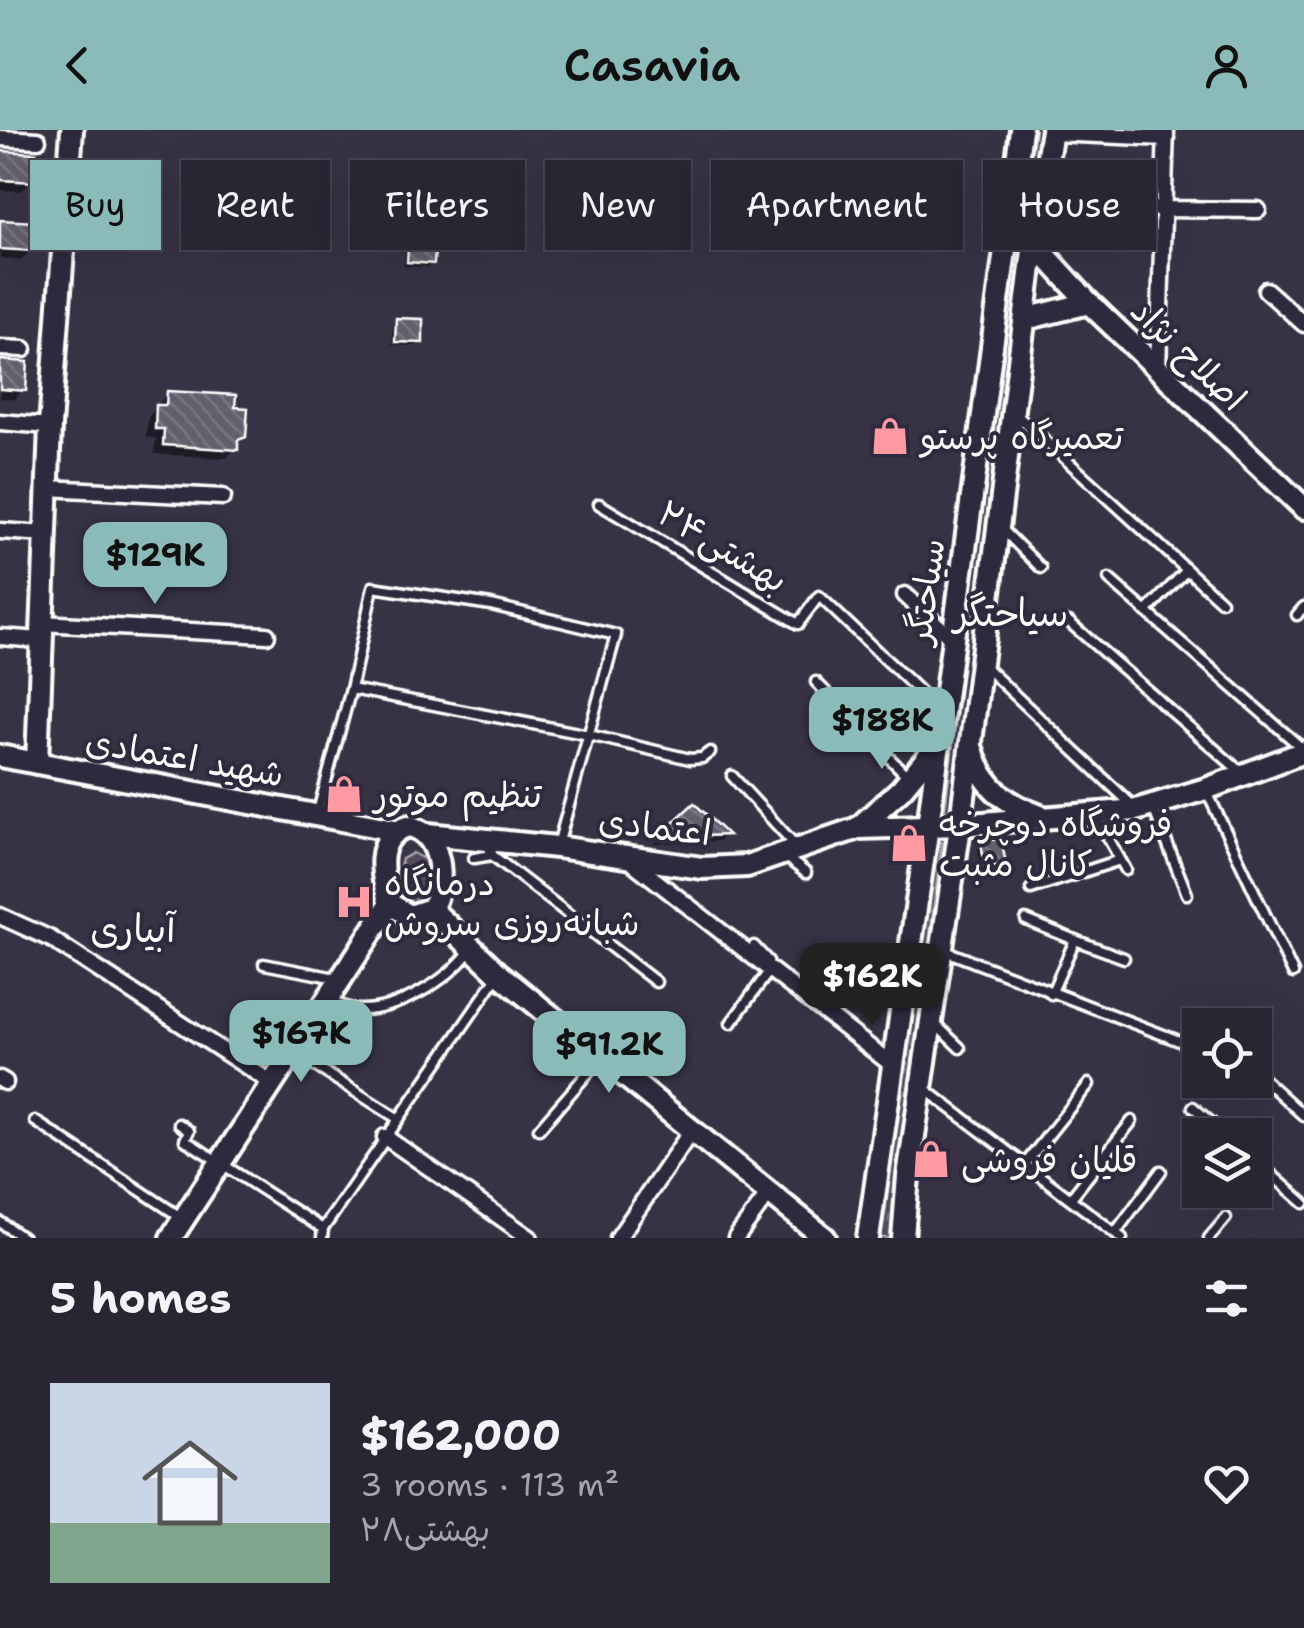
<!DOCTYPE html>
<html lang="en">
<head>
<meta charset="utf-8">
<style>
  :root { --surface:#292634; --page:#353240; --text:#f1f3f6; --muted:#a5a5ac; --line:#45434f; --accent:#8bbbb9 }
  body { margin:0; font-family:"Shantell Sans","Playpen Sans Arabic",sans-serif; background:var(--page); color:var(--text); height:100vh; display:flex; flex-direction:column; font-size:38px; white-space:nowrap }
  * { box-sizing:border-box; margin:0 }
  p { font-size:32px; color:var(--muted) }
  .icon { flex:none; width:55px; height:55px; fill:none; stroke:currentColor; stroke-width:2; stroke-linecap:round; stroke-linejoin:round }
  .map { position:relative; height:1108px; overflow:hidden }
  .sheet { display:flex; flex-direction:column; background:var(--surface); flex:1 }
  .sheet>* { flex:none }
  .banner { position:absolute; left:30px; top:30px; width:1245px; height:90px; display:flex; gap:20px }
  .tools { position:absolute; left:1182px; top:878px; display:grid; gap:20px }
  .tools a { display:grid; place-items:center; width:90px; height:90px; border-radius:0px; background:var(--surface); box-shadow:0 10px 40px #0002,0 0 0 2px var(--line); font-size:50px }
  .price { position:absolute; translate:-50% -85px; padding:0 22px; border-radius:20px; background:var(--accent); color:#111; font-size:32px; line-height:65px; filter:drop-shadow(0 2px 5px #0008) }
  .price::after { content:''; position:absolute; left:50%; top:60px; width:30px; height:22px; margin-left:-15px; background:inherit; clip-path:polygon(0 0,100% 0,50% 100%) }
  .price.on { background:#222; color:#fff }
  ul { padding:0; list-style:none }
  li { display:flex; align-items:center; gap:30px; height:250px; padding:0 50px }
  li span { display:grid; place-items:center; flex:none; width:280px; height:200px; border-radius:0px; color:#555 }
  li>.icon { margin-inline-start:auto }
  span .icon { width:120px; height:120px; fill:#fffc; stroke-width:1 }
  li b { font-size:42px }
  h2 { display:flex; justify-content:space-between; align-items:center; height:120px; padding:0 50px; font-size:42px }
  .pill { padding:0 35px; border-radius:0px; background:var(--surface); box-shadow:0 10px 40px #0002,0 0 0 2px var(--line); font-size:35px; line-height:90px }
  .pill.on { background:var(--accent); color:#111 }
  header { display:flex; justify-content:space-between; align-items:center; height:130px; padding:0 50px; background:var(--accent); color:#111; font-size:45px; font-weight:600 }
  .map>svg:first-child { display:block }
  .grass { fill:url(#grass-tufts); stroke:#a8a6ae; stroke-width:2.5 }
  .shadow { fill:#0007 }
  .building { fill:url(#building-back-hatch); stroke:#fff; stroke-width:2.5 }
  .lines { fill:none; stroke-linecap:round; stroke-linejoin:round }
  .lane-casing { stroke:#fff; stroke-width:15 }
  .street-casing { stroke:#fff; stroke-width:21 }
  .secondary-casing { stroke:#fff; stroke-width:28 }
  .lane { stroke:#2f2a3d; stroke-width:8 }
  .street { stroke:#2f2a3d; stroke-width:14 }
  .secondary { stroke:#2f2a3d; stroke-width:20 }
  .labels { text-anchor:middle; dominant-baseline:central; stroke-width:8; stroke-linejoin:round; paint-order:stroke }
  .street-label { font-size:35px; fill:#fff; stroke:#2f2a3d }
  .poi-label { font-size:35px; fill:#fff; stroke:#2f2a3d; text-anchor:start }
  .neighbourhood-label { font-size:38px; fill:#fff; stroke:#2f2a3d }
</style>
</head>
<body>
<header><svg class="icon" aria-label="back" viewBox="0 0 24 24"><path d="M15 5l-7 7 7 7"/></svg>Casavia<svg class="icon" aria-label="person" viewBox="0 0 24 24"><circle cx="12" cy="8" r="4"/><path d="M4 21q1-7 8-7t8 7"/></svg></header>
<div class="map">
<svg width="1304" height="1108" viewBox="0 0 1304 1108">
  <defs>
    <pattern id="grass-tufts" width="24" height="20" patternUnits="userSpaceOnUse" patternTransform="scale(2.5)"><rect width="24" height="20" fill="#514c5c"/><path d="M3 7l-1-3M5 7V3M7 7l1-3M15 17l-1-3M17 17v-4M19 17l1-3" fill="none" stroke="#6b6774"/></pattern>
    <pattern id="building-back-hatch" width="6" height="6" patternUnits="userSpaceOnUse" patternTransform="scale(2.5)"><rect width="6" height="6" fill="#635f6d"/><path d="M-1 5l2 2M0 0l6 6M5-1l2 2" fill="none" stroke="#7a7783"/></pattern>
  </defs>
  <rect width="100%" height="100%" fill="#373345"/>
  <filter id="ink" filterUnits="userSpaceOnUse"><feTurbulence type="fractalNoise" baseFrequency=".01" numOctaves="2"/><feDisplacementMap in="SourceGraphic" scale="20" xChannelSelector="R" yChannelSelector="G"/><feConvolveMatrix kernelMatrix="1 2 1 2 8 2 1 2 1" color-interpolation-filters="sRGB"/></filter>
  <g filter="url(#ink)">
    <g class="grass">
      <polygon points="1029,0 1035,0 985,350 945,681 939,680"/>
      <polygon points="935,711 942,712 891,1108 881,1108"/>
      <path d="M413,723L426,730L430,748L427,768L418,775L408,774C396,761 397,745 402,729Z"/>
    </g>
    <g class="shadow">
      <polygon points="0,24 32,51 22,61 0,60"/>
      <polygon points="245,45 283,96 276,103 236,101 239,52"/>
      <polygon points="0,93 31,120 21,130 0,128"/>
      <polygon points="410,104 432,133 428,137 404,136 406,109"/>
      <polygon points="397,191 420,212 416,216 392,215 393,195"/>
      <polygon points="0,233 24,259 14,269 0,268"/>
      <polygon points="168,263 232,279 244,306 235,319 226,328 154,324 156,308 146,307 148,287"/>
      <polygon points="694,677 725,705 719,711 654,714"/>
      <polygon points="982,714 1003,733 999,737 982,740 978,719"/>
    </g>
    <g class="building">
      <polygon points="0,21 36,23 34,52 0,50"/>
      <polygon points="244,43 289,45 286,97 241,95"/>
      <polygon points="0,90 35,92 33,121 0,119"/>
      <polygon points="409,102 436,104 434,134 407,132"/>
      <polygon points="396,188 423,189 423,213 395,212"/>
      <polygon points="0,230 28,232 26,261 0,259"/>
      <polygon points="167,261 236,265 235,277 248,278 246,307 238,310 238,320 163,315 164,299 155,299 156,275 166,275"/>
      <polygon points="694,673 728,705 656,708"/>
      <polygon points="1001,708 1006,734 985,737 981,712"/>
    </g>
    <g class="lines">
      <g class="lane-casing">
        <g id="lane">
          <polyline points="1017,285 1221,471"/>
          <polyline points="599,374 798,494 819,466 938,579"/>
          <polyline points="1003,400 1041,438"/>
          <polyline points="1109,449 1304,620"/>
          <polyline points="1146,482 1187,440"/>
          <polyline points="1297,485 1304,477"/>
          <polyline points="1069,492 1243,644"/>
          <polyline points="983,535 1133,676"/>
          <polyline points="816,552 909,648"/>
          <polyline points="351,559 589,605 690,629 702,628 710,622"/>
          <polyline points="732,646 796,716"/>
          <polyline points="1207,662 1293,843"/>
          <polyline points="1152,675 1187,764"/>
          <polyline points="317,685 351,559 373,457 491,475 616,505 558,715"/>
          <polyline points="1097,688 1126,740"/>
          <polyline points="487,713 492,725 656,852"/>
          <polyline points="474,728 492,725"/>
          <polyline points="787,728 806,743"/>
          <polyline points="1031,759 1120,730"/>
          <polyline points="1026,790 1075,810 1051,864"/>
          <polyline points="1075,810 1124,828"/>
          <polyline points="754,816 768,831"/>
          <polyline points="943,820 1200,919"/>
          <polyline points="264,834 336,848"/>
          <path d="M328,870C338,874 347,879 359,880C397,881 447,851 469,822"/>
          <polyline points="933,892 960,918"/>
          <polyline points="731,893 770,840"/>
          <polyline points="296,924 397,988"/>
          <polyline points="1258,944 1304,986"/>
          <polyline points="925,959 1122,1108"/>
          <polyline points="1193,977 1226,1005"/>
          <polyline points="35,991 182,1088"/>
          <polyline points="179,994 189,1001 185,1010 323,1099"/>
          <polyline points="539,999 601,928"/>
          <polyline points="1255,1030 1304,1073"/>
          <polyline points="1026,1033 1089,954"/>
          <polyline points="1071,1068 1132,991"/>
          <polyline points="0,1092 23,1108"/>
          <polyline points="1115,1103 1161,1041"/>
          <polyline points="322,1108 323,1099 497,847"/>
          <polyline points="1209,1108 1226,1088"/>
        </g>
      </g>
      <g class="street-casing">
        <g id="street">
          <polyline points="1052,3 1166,8"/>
          <polyline points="0,8 38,10"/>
          <polyline points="1041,69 1163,79 1258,80"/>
          <polyline points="1266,160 1304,194"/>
          <polyline points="0,218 24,219"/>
          <polyline points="1158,239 1166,0"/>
          <polyline points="0,292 50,296"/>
          <polyline points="47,358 223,367"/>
          <polyline points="0,401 46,404"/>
          <polyline points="905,465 951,508"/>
          <polyline points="41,493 267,505"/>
          <polyline points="0,507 40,510"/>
          <polyline points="628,729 891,934"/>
          <polyline points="0,786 51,809 272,953"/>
          <polyline points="0,949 5,952"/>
          <polyline points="385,1007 530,1108"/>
          <polyline points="618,1108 692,1000"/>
          <polyline points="736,1108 770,1062"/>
        </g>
      </g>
      <g class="secondary-casing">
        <g id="secondary">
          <polyline points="1034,113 1089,173 1304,378"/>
          <polyline points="1025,189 1089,173"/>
          <path d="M972,619C983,656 1004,673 1040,686"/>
          <polyline points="0,626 395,700"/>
          <polyline points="37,633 50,296 72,0"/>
          <path d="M408,696C442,702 447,753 431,779L410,786L390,774C381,745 373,707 408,696Z"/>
          <polyline points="858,698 901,659 937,616"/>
          <polyline points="428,704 557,717 702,738 747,736 858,698 960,695 1136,680 1206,659 1304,622"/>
          <polyline points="431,779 499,844 825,1108"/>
          <polyline points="171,1108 390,774"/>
          <polyline points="868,1108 928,696 1021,0"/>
          <polyline points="903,1108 908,1046 962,683 1034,113 1052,0"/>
        </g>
      </g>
      <use href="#lane" class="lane"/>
      <use href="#street" class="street"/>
      <use href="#secondary" class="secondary"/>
    </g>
  </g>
  <defs>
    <g id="shop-bare" transform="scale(3)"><path d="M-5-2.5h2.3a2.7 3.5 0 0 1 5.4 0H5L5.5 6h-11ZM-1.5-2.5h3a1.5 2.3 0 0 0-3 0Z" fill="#ff9aa2" stroke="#2f2a3d" stroke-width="2.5" paint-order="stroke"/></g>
    <g id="hospital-bare" transform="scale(3)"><path d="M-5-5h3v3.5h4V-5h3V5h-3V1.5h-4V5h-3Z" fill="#ff9aa2" stroke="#2f2a3d" stroke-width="2.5" paint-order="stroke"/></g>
  </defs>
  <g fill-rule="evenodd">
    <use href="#shop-bare" x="890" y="306"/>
    <use href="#shop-bare" x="344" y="664"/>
    <use href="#shop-bare" x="909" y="713"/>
    <use href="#hospital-bare" x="354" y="772"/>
    <use href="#shop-bare" x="931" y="1029"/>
  </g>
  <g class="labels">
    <g class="street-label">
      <text transform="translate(1189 224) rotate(44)">اصلاح نژاد</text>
      <text transform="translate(723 416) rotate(31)">۲۴بهشتی</text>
      <text transform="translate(925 461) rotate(-82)">سیاحتگر</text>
      <text transform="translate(185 627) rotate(10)">شهید اعتمادی</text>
      <text transform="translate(655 696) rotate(7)">اعتمادی</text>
    </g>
    <g class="poi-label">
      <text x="920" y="306">تعمیرگاه پرستو</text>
      <text x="374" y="664">تنظیم موتور</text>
      <text x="939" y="693">فروشگاه دوچرخه<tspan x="939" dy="40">کانال مثبت</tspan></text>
      <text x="384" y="752">درمانگاه<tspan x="384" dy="40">شبانه‌روزی سروش</tspan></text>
      <text x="961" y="1029">قلیان فروشی</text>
    </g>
    <g class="neighbourhood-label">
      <text x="1011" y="482">سیاحتگر</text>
      <text x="133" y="798">آبیاری</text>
    </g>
  </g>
</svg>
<div class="tools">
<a><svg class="icon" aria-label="locate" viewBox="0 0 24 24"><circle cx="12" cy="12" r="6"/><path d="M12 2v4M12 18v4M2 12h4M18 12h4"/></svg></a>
<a><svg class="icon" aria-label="layers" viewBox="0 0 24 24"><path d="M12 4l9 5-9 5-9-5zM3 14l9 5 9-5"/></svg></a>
</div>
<b class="price" style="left:155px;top:477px">$129K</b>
<b class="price" style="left:882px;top:642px">$188K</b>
<b class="price on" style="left:872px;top:898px">$162K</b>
<b class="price" style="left:301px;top:955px">$167K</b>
<b class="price" style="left:609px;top:966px">$91.2K</b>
<div class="banner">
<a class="pill on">Buy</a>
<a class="pill">Rent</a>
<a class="pill">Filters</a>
<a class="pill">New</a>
<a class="pill">Apartment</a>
<a class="pill">House</a>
</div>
</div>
<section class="sheet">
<h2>5 homes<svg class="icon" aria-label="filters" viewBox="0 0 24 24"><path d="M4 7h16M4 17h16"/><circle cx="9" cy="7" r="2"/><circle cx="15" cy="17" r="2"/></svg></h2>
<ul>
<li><span style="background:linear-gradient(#c9d6e8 70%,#7fa58c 0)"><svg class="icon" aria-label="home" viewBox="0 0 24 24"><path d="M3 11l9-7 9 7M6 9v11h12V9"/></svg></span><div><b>$162,000</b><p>3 rooms · 113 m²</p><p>۲۸بهشتی</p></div><svg class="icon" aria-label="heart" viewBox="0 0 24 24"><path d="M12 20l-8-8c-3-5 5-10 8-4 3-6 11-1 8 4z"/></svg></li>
</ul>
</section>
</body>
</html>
